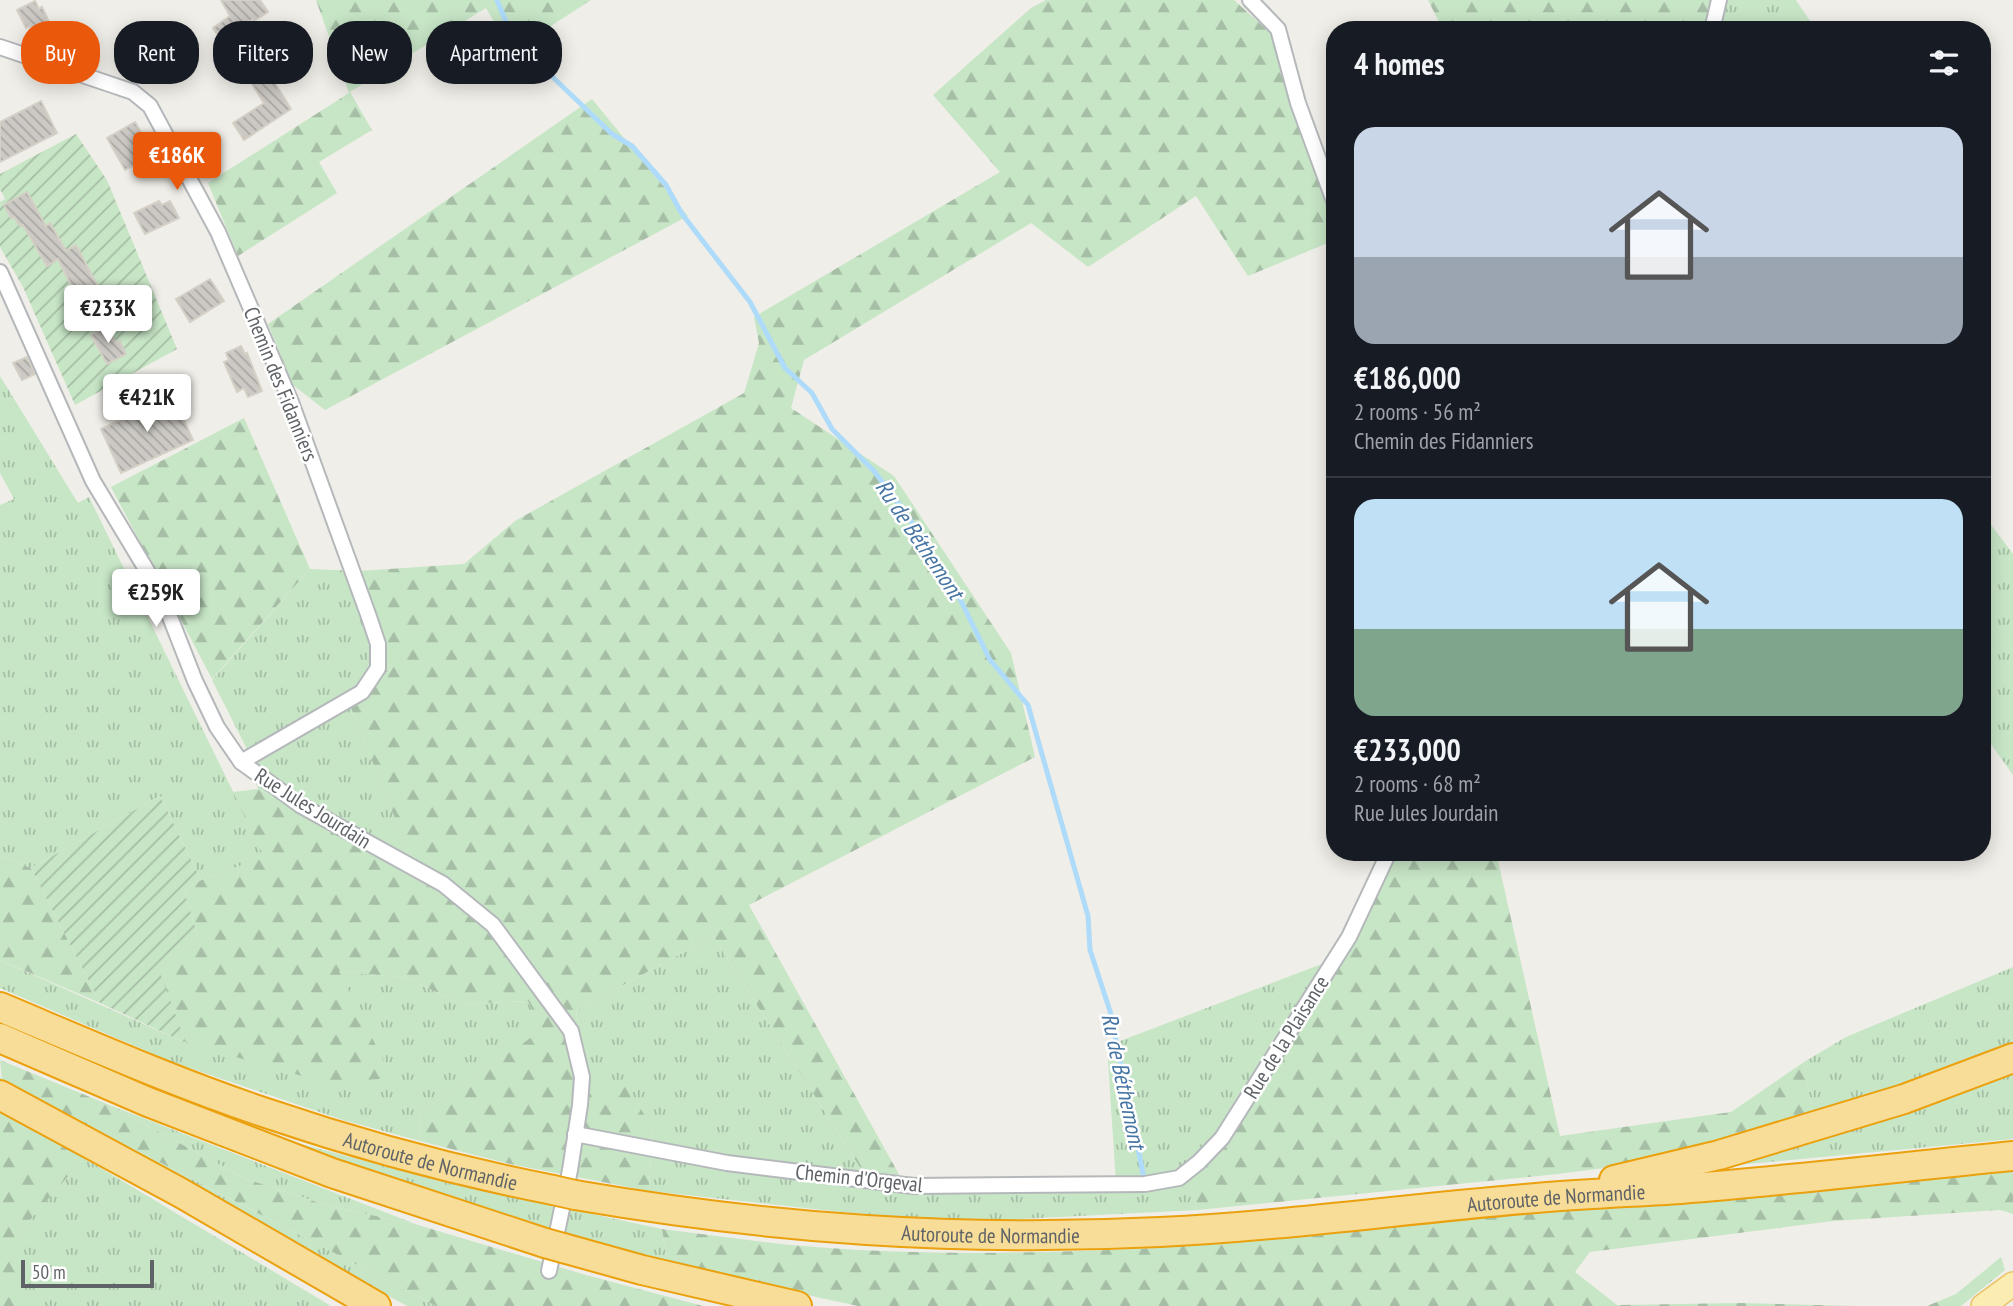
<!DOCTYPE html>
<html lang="en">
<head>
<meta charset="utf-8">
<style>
  :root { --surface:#171b24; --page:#20242c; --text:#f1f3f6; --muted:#9ea1a6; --line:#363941; --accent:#ea580c }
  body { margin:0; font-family:"PT Sans Narrow",sans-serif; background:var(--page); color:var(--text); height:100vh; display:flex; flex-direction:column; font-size:26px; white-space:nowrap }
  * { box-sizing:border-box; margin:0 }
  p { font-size:23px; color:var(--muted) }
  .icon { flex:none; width:38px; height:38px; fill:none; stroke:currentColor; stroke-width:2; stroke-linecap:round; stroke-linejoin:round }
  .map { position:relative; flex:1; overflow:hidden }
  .details { position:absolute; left:1326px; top:21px; width:665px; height:840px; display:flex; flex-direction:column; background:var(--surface); border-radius:28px; box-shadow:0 4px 18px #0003 }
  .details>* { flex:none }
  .top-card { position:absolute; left:21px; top:21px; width:665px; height:63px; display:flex; gap:14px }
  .scale { position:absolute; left:21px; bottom:18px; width:133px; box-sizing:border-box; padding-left:7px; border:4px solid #5f6367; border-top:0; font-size:19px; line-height:24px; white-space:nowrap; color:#5f6367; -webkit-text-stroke:5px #fff; paint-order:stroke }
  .price { position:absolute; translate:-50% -60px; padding:0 16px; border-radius:7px; background:#fff; color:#222; font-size:23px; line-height:46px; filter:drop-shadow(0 2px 4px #0008) }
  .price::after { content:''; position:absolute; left:50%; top:42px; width:21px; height:16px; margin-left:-10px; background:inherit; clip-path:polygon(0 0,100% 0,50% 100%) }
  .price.current { background:var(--accent); color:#fff }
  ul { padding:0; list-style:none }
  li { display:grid; align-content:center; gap:14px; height:371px; padding:0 28px }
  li+li { border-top:2px solid var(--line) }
  li span { display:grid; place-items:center; height:217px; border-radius:21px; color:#555 }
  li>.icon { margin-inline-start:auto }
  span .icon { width:126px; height:126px; fill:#fffc; stroke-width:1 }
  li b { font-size:30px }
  h2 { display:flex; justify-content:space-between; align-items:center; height:84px; padding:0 28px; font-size:30px }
  .chip { padding:0 24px; border-radius:28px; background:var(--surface); box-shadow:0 4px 18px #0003; font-size:24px; line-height:63px }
  .chip.current { background:var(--accent); color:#fff }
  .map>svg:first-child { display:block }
  .grass { fill:url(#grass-tufts) }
  .forest { fill:url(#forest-firs) }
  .garden { fill:url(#garden-furrows); fill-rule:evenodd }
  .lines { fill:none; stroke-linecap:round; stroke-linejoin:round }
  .stream { stroke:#aedbfa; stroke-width:5 }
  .building { fill:url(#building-back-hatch); stroke:#d5d0c6; stroke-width:2 }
  .street-casing { stroke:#b5b8bb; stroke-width:18 }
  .primary-casing { stroke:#eac267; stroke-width:26 }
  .highway-casing { stroke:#eba00d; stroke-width:32 }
  .street { stroke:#fff; stroke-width:14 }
  .primary { stroke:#fbedb2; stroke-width:23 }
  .highway { stroke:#f7dd98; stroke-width:28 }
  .highway-bridge-casing { stroke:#eba00d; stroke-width:32; stroke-linecap:butt }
  .highway-bridge { stroke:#f7dd98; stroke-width:28 }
  .labels { text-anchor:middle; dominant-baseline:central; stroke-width:5; stroke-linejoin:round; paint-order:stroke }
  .street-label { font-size:21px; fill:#5f6367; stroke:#fff }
  .water-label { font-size:23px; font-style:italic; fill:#4776a4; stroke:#fff }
</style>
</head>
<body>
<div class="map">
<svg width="2013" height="1306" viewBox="0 0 2013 1306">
  <defs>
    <pattern id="grass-tufts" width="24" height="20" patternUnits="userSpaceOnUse" patternTransform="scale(1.75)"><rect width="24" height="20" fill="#c7e6c6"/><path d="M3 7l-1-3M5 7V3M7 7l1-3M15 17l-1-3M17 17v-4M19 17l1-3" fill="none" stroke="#a5bea5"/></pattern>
    <pattern id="forest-firs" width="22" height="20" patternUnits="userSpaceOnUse" patternTransform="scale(1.75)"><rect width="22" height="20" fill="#c7e6c6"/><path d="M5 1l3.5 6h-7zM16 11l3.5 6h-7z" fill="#a5bea5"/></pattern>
    <pattern id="garden-furrows" width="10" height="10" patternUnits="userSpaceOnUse" patternTransform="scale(1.75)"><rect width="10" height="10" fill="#c7e6c6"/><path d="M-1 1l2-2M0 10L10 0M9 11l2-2" fill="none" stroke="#a5bea5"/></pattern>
    <pattern id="building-back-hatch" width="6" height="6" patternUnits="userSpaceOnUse" patternTransform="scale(1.75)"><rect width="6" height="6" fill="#ccc9c4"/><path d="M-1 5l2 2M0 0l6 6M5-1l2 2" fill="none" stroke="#a9a7a3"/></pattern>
  </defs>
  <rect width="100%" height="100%" fill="#f0eee8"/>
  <g class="grass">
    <polygon points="1725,0 1796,0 1816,30 1720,30"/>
    <polygon points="0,376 78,503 89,497 265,857 201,880 160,796 31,868 0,856 0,505 14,499 0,473"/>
    <polygon points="1983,514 2013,554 2013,775 1983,733"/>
    <polygon points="310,569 359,571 390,670 347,698 422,884 258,789 251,757 212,680"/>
    <polygon points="713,936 865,1175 1116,1183 1107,1046 1335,959 1187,1177 1198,1210 962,1222 841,1212 649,1191 652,1128 588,1082 576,1011"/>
    <polygon points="0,960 186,1043 339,971 407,978 461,1004 528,1001 542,1031 421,1112 420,1141 343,1120 172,1062 0,988"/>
    <polygon points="2013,967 2013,1049 1813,1118 1804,1062 1846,1037"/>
    <polygon points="2013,1068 2013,1139 1696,1169"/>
    <polygon points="0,1076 2,1080 436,1306 407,1306 0,1085"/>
    <polygon points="107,1104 418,1225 329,1206 246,1179"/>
    <polygon points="252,1131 448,1183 662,1229 668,1265 503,1220"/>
    <polygon points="84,1158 331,1306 16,1306 16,1236"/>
  </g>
  <g class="forest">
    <polygon points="316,0 591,0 540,33 509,48 486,8 350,92 372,130 319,162 337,193 238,256 208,183 349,93"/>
    <polygon points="1046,0 1234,0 1288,49 1335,222 1335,240 1248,276 1196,196 1088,267 1031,223 804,360 791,408 894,476 1011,653 1035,757 749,905 901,1178 865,1175 713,936 576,1011 588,1082 624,1080 652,1128 649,1191 510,1164 420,1141 421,1112 541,1031 528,1001 461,1004 407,978 339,971 392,1078 327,1083 186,1043 158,970 198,936 184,891 201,880 264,857 233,792 258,789 421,883 347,698 390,670 359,571 464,564 515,521 744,393 759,343 754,317 1000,172 933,95 1031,8"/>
    <polygon points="1428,0 1725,0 1720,30 1443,30"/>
    <polygon points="592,99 688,216 325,410 293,385 268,324"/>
    <polygon points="244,418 310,569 212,679 111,487"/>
    <polygon points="1379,852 1496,852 1560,1136 1731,1112 1804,1062 1813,1118 1643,1163 1558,1174 1198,1210 1187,1178 1335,959"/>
    <polygon points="0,856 31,868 100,1003 0,960"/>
    <polygon points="0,1060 107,1104 246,1179 329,1206 418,1225 586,1275 703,1306 436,1306 2,1080"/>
    <polygon points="0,1106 84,1158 16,1236 16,1306 0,1306"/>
    <path d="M2013,1170V1214L2000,1210L1833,1221L1590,1252L1575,1272L1617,1305L1740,1303L1857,1306H858L668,1265L662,1229C713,1235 764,1243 815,1247C923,1256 1032,1253 1140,1249Z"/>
    <polygon points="2001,1257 2005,1270 1961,1306 1927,1306 1956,1294"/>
  </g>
  <g class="garden">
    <path d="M76,134L107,180L177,349L75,405L23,287L0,247V202L5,199L0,189V174ZM107,326L116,343L120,342L126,354L107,364L91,335Z"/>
    <polygon points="160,796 201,880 184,891 198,936 159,970 186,1043 100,1003 31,868"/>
  </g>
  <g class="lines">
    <polyline class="stream" points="497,0 513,39 612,134 632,146 666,185 682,214 750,302 785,368 812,393 832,429 874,471 908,516 940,571 958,595 990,660 1028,705 1088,916 1090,950 1110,1011 1145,1183"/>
  </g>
  <g class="building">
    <polygon points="221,0 260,0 268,12 254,21 253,19 221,40 213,28 230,16"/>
    <polygon points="35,1 39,9 42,7 54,32 37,40 30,26 26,28 17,10"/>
    <polygon points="166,28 185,55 163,70 148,41"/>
    <polygon points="260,59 291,109 244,140 233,123 264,103 243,70"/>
    <polygon points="41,101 57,133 0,162 0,122"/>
    <polygon points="135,122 153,154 125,170 107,138"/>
    <polygon points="27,192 46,226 50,223 66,251 76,245 103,296 86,305 78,291 75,293 58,259 47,266 23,225 20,226 14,217 11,218 4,205"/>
    <polygon points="159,201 162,205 170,201 179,218 145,234 134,213"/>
    <polygon points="210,279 224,301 190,322 176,299"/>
    <polygon points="107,326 116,343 120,341 126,354 107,364 91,335"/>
    <polygon points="241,346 245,354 247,353 262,391 248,397 244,388 237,392 224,362 229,360 226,353"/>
    <polygon points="27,357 35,374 22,380 13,363"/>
    <polygon points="173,395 193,440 121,473 101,429"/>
  </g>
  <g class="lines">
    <g class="street-casing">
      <g id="street">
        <polyline points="1250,0 1278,29 1298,103 1335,204"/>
        <polyline points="1712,30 1719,0"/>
        <polyline points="0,47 133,92 150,106 218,232 291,402 369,617 378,644 378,668 362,692 241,762"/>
        <polyline points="0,272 93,481 161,594 195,681 217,727 241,762 300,805 443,884 493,925 571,1031 582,1077 580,1105 570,1170 549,1271"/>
        <polyline points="575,1134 727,1163 913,1186 1145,1184 1179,1178 1199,1162 1222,1138 1349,937 1389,852"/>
      </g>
    </g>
    <g class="primary-casing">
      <polyline id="primary" points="1983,1306 2013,1284"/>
    </g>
    <g class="highway-casing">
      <g id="highway">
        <path id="s1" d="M0,1007C88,1044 176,1083 266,1113C360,1145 456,1171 553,1190"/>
        <polyline points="0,1038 148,1102 332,1173 545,1243"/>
        <polyline points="0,1095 181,1193 376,1306"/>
        <polyline points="1614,1180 1719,1155 1904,1099 2013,1058"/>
        <path id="s2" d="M575,1195C773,1229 960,1242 1160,1232C1286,1226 1411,1208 1536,1198C1584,1194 1633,1192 1681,1189C1792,1180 1902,1167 2013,1156"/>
        <polyline points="563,1248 642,1270 797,1306"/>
      </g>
    </g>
    <use href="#street" class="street"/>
    <use href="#primary" class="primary"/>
    <use href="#highway" class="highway"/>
    <g class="highway-bridge-casing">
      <g id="highway-bridge">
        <polyline points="553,1190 575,1195"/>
        <polyline points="545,1243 563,1248"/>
      </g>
    </g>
    <use href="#highway-bridge" class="highway-bridge"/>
  </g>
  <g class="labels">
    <g class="street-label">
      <text transform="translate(281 384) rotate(68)">Chemin des Fidanniers</text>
      <text transform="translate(313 808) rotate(32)">Rue Jules Jourdain</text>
      <text transform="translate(1286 1037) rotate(-58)">Rue de la Plaisance</text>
      <text stroke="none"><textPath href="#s1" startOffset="458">Autoroute de Normandie</textPath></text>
      <text transform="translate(859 1178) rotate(6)">Chemin d'Orgeval</text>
      <text stroke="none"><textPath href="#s2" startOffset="985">Autoroute de Normandie</textPath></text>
      <text stroke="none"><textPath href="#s2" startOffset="418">Autoroute de Normandie</textPath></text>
    </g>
    <g class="water-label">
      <text transform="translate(920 539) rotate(56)">Ru de Béthemont</text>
      <text transform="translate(1124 1081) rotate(78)">Ru de Béthemont</text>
    </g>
  </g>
</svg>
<div class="scale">50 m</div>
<b class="price current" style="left:177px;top:192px">€186K</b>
<b class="price" style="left:108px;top:345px">€233K</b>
<b class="price" style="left:147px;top:434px">€421K</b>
<b class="price" style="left:156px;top:629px">€259K</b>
<div class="top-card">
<a class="chip current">Buy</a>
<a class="chip">Rent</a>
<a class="chip">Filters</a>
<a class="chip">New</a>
<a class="chip">Apartment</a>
</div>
<section class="details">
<h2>4 homes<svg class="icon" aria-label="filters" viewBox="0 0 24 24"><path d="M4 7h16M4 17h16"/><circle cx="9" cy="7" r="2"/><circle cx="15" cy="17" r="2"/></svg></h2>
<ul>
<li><span style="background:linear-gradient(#c9d6e8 60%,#9aa5b1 0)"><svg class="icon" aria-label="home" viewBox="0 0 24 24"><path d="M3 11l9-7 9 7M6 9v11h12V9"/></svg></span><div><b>€186,000</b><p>2 rooms · 56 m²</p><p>Chemin des Fidanniers</p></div></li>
<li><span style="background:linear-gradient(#bfe0f5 60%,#7fa58c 0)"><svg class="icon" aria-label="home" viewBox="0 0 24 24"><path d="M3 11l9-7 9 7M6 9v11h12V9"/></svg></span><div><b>€233,000</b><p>2 rooms · 68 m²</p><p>Rue Jules Jourdain</p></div></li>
</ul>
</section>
</div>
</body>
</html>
